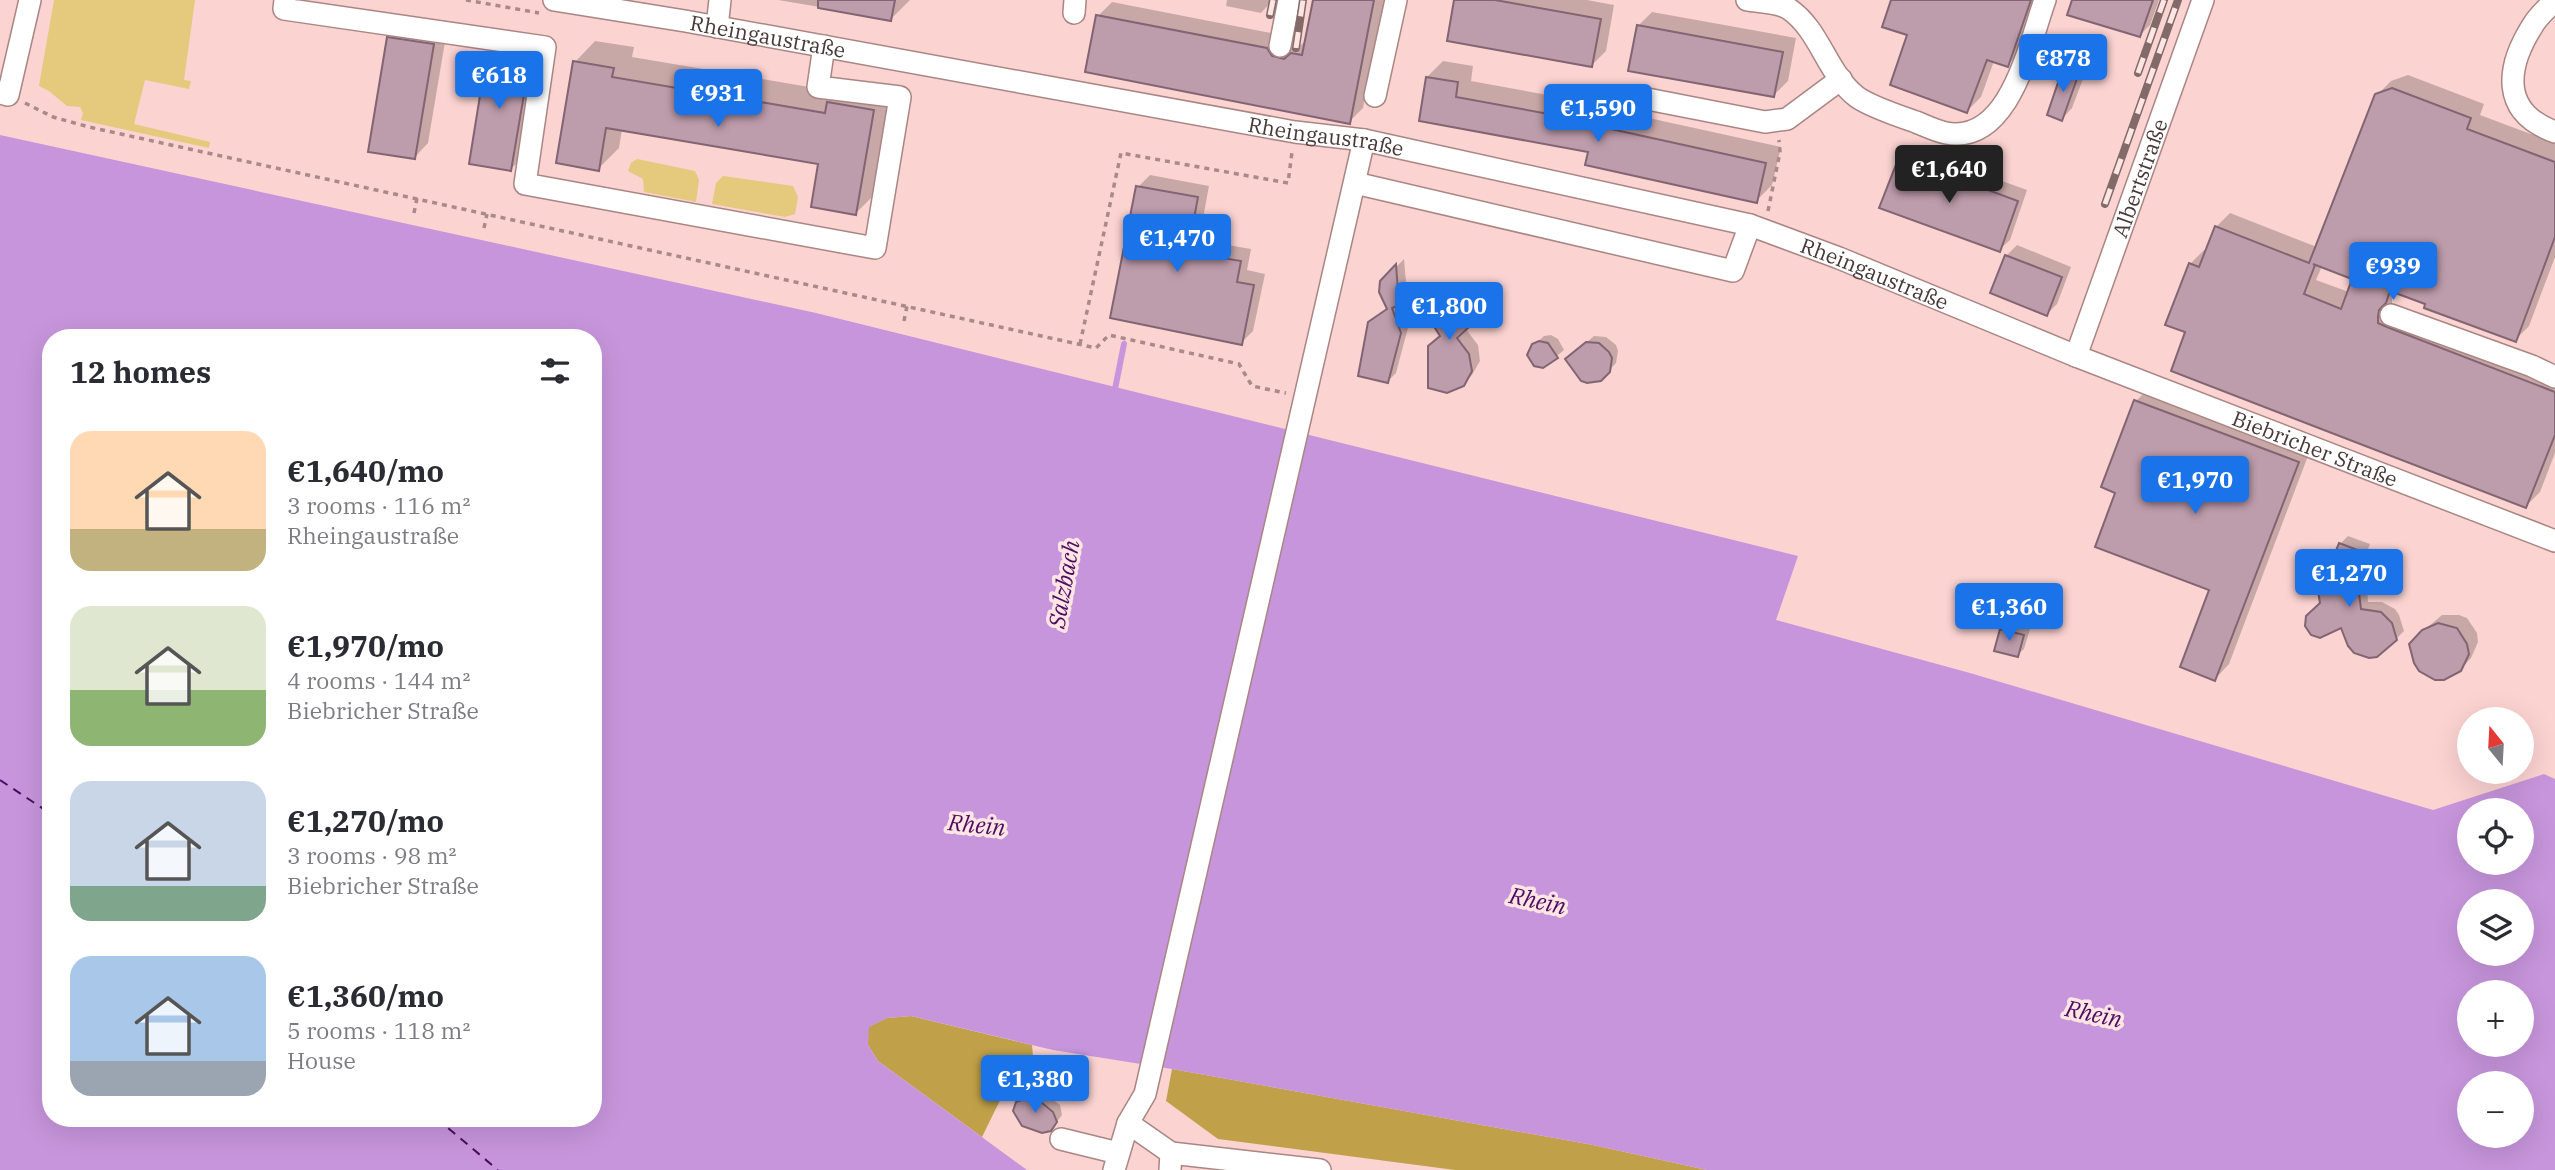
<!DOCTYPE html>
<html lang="en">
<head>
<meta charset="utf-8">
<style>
  :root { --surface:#fff; --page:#f7f7f7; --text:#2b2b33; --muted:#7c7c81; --accent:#1a73e8 }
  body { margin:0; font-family:"IBM Plex Serif",serif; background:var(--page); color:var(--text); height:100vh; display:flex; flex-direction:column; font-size:26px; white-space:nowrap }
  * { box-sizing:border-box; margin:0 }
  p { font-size:23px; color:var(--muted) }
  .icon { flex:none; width:38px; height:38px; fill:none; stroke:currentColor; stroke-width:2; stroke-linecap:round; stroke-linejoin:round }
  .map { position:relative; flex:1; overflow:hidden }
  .panel { position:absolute; left:42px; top:329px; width:560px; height:798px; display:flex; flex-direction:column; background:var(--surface); border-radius:28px; box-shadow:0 7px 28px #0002 }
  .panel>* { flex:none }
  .needle { width:46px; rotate:342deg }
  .controls { position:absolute; left:2457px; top:707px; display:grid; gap:14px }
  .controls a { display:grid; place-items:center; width:77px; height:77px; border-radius:50%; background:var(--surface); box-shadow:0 7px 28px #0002; font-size:35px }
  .price { position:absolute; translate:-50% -60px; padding:0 16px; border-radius:7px; background:var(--accent); color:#fff; font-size:23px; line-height:46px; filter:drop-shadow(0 2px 4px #0008) }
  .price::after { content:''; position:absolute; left:50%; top:42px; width:21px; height:16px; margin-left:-10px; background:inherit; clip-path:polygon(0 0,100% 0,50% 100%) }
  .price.on { background:#222; color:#fff }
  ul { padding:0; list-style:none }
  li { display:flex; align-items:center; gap:21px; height:175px; padding:0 28px }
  li span { display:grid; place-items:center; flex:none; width:196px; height:140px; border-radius:21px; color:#555 }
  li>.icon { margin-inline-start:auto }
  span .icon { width:84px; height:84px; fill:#fffc; stroke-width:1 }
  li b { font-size:30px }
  h2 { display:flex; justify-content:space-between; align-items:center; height:84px; padding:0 28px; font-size:30px }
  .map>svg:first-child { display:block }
  .green { fill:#e5c97c }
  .forest { fill:#c0a149 }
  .water { fill:#c795dc; fill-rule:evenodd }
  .shadow { fill:#0003; fill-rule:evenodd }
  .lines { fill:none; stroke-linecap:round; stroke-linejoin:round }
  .stream { stroke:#c795dc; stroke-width:6 }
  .ferry { stroke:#4d0b62; stroke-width:2; stroke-dasharray:9 7; stroke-linecap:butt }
  .building { fill:#bd9cab; stroke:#826472; stroke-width:2; fill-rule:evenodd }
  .minor-casing { stroke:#a98683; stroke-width:24 }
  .path { stroke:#a78a89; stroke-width:3.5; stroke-dasharray:5 5; stroke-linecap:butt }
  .minor { stroke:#fff; stroke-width:21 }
  .rail-casing { stroke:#826a69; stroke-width:8 }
  .rail { stroke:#fde5e3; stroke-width:5; stroke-dasharray:16; stroke-linecap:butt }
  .labels { text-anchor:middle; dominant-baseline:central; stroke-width:7; stroke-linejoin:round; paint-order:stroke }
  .street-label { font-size:21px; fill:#483837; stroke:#fde5e3 }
  .water-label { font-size:23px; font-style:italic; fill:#4d0b62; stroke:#fde5e3 }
</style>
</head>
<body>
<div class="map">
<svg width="2555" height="1170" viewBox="0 0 2555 1170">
  <rect width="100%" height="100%" fill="#fbd3d1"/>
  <g class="green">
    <polygon points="54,0 195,0 184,80 191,81 189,89 145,80 134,124 210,142 209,148 81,120 83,113 80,107 67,106 49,91 39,86"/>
    <polygon points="637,159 695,171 699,180 696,202 644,192 643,179 628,171 631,163"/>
    <polygon points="723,176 793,186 798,197 795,214 785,217 712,204 716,183"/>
  </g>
  <g class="forest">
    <polygon points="911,1016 1032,1045 1035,1080 1005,1090 982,1137 878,1061 868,1045 868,1027 887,1018"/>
    <polygon points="1172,1069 1593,1145 1707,1170 1455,1170 1218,1139 1166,1101"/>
  </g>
  <path class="water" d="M0,135L816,313L1798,556L1776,620L1970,673L2433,810L2544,774L2555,779V1170H1707L1593,1145L1172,1069L1053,1050L911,1016L887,1018L869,1027L868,1045L878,1061L1027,1170H0ZM51,338H593V1118H51ZM2469,810H2522V863H2469ZM2469,901H2522V954H2469ZM2469,992H2522V1045H2469ZM2469,1083H2522V1136H2469Z"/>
  <g class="shadow">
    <polygon points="778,0 910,0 891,19"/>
    <polygon points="1227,0 1273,0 1261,13 1226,6"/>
    <polygon points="1315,0 1385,0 1363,108 1349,122 1098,16 1112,2 1281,35 1285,42 1293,46 1301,45 1307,39"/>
    <polygon points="1456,0 1587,0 1614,5 1606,51 1592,65"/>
    <polygon points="1893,0 2039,0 2021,51 2008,65 1994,61 1981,97 1967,111 1910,34"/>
    <polygon points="2074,0 2159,0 2150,25 2140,35"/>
    <polygon points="1652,12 1796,38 1788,81 1774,95 1638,26"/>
    <polygon points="403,24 447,30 428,143 414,158 389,38"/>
    <polygon points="510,32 550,38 532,148 511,169 489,53"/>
    <polygon points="595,41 634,47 632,57 839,92 894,89 877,192 856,213 820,163 622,129 619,148 598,169 575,62"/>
    <polygon points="2075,58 2089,63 2072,108 2062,119 2049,114 2065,68"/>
    <polygon points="1443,61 1473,66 1471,81 1586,102 1585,104 1781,147 1772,185 1756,201 1590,150 1421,119 1427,77"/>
    <path d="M2408,75L2484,104L2480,115L2555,143V257L2529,326L2515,340L2428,303L2395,291L2392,294V309L2555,373V453L2540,492L2526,506L2188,331L2190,264L2204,250L2207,251L2216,227L2230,213L2317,247L2377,95L2391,81ZM2322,266L2354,278L2349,292L2316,280Z"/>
    <polygon points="1911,148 2027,190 2010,240 1999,250 1900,158"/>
    <polygon points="1150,175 1209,186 1199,240 1251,249 1247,270 1265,274 1253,331 1241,343 1138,187"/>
    <polygon points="2017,245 2071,267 2057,304 2047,314 2006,256"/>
    <polygon points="1404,259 1407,295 1400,302 1409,324 1396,373 1388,381 1370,323 1388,308 1382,282"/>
    <polygon points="1465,282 1477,290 1480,296 1481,310 1465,328 1478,345 1480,361 1472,375 1462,385 1455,390 1438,391 1430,387 1441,335 1429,301 1451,284"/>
    <polygon points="1551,335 1558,339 1564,350 1547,364 1531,348 1544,336"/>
    <polygon points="1594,336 1606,337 1616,345 1618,351 1616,363 1600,380 1574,353"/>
    <polygon points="2150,387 2311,448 2229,664 2215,679 2211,589 2118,492 2136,401"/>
    <polygon points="2348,536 2370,544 2358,575 2367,585 2368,602 2382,602 2395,609 2399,615 2404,631 2396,639 2342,626 2322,603 2328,576 2340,544"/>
    <polygon points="2442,615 2459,615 2467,618 2477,633 2478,642 2471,658 2460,670 2423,631"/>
    <polygon points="2008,623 2030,629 2024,649 2017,655 2002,630"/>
    <polygon points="1037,1091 1048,1096 1060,1105 1062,1115 1053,1127 1018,1103 1025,1096"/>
  </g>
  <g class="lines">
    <polyline class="stream" points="1114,394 1124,344"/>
    <g class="ferry">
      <polyline points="0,780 51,814"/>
      <polyline points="436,1118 498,1170"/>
    </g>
  </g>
  <g class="building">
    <polygon points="818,0 895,0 891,21 818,8"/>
    <polygon points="1313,0 1374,0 1350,124 1085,72 1096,15 1267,48 1272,56 1284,59 1291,53 1302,55"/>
    <polygon points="1454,0 1495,0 1601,19 1592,67 1447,41"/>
    <polygon points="1891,0 2031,0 2008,67 1987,60 1967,113 1890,85 1907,35 1882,27"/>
    <polygon points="2072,0 2153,0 2140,37 2067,15"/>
    <polygon points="1637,25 1783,52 1774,97 1628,71"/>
    <polygon points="387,37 434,44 415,159 368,152"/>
    <polygon points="487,52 530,59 511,171 469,164"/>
    <polygon points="573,61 614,68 612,77 825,113 827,102 874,110 856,215 811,207 818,164 606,128 599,171 556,163"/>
    <polygon points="2063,68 2079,73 2062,121 2047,115"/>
    <polygon points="1426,77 1458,82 1456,97 1571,118 1570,120 1766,163 1757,203 1585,165 1588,152 1419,121"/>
    <path d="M2392,88L2471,118L2467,129L2555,162V237L2516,342L2424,308L2425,304L2390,291L2386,303L2379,310L2378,317V323L2387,327L2555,392V435L2526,508L2171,371L2185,332L2165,325L2189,263L2199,267L2215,226L2309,263L2375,94ZM2313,264L2352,279L2341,309L2304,294L2315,265Z"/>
    <polygon points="1899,157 2018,201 2000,252 1879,208"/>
    <polygon points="1136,186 1198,197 1188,252 1241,261 1237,282 1254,285 1242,345 1110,318"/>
    <polygon points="2005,255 2062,277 2047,316 1990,293"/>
    <polygon points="1396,264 1399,305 1392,308 1401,333 1388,383 1358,376 1368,322 1387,309 1379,292 1380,281"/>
    <polygon points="1448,290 1463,293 1472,305 1474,313 1469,327 1457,338 1469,354 1472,371 1464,386 1447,393 1428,388 1428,346 1440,336 1428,317 1428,301"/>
    <polygon points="1539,341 1548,343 1558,358 1543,368 1534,366 1527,355 1532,344"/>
    <polygon points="1586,342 1599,343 1609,352 1612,358 1610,372 1601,381 1587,383 1581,381 1565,359"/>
    <polygon points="2134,400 2299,462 2215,681 2180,667 2209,590 2095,547 2115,493 2101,487"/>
    <polygon points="2339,543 2363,552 2351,583 2359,593 2361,609 2381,612 2392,623 2397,640 2377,657 2369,658 2354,653 2348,646 2341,628 2320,638 2311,635 2305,626 2306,616 2320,603 2317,585 2326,576"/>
    <polygon points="2438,623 2457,628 2467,644 2469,654 2461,671 2444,680 2435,680 2419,671 2414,663 2409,644 2422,630"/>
    <polygon points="2000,629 2024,635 2018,657 1994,651"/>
    <polygon points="1029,1097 1041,1102 1053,1112 1057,1122 1051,1131 1042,1133 1022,1126 1013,1111 1016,1102"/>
  </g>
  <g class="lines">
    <g class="minor-casing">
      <g id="minor">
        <polyline points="285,0 284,9 545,47 525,184 875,248 900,97 818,87 824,46"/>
        <path id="s1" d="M554,0L685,21L1295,132L1364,140L1750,225L1839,258L2076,356L2555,541"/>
        <path d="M1747,0C1759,2 1779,2 1789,9C1820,30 1827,74 1857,97C1871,107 1899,116 1916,122C1926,126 1936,131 1946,133C2010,145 2029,44 2045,0"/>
        <path d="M2555,0C2548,8 2538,16 2533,25C2506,67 2500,112 2555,132"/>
        <polyline points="1074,13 1075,0"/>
        <polyline points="717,27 720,0"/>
        <polyline points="1280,46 1289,0"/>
        <polyline points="0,93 8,95 30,0"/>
        <polyline points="1375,96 1396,0"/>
        <polyline points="1632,96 1765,122 1787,119 1841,79"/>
        <polyline points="1355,183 1733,271 1750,225"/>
        <polyline points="2391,315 2532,366 2555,377"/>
        <path id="s2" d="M2076,356L2203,0"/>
        <polyline points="1128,1123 1171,1153 1170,1170"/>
        <polyline points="1061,1139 1118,1153"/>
        <polyline points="1171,1153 1320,1170"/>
        <polyline points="1114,1170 1128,1123 1145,1094 1364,140"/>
      </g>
    </g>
    <g class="path">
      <polyline points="466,0 539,13"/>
      <polyline points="25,103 53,117 89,127 1096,348 1109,335 1239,364 1252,386 1286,393"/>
      <polyline points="1768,211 1780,152 1779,140"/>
      <polyline points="414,213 417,198"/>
      <polyline points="484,228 487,214"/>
      <polyline points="904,321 907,306"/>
      <polyline points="1080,344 1121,153 1288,183 1292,152"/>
    </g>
    <use href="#minor" class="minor"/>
    <g class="rail-casing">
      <g id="rail">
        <polyline points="1270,15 1273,0"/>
        <polyline points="1296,48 1303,0"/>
        <polyline points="2138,73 2164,0"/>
        <polyline points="2105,204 2178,0"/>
      </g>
    </g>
    <use href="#rail" class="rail"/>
  </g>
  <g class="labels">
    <g class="street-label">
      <text stroke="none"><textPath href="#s1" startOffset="217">Rheingaustraße</textPath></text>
      <text stroke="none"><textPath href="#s1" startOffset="784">Rheingaustraße</textPath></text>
      <text stroke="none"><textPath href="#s2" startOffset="189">Albertstraße</textPath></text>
      <text stroke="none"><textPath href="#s1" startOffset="1351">Rheingaustraße</textPath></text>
      <text stroke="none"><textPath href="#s1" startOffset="1825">Biebricher Straße</textPath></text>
    </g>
    <g class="water-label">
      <text transform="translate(1063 584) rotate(-80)">Salzbach</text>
      <text transform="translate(977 824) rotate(6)">Rhein</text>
      <text transform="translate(1538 900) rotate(12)">Rhein</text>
      <text transform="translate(2094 1013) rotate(12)">Rhein</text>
    </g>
  </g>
</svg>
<div class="controls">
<a><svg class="needle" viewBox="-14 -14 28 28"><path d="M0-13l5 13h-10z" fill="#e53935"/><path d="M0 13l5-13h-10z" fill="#7c7c81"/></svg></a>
<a><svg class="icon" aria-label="locate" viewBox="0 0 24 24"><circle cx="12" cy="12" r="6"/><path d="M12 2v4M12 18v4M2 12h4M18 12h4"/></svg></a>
<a><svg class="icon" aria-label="layers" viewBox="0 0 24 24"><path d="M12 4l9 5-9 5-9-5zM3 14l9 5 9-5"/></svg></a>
<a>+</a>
<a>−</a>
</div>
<b class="price" style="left:2063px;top:94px">€878</b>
<b class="price" style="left:499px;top:111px">€618</b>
<b class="price" style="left:718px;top:129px">€931</b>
<b class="price" style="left:1598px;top:144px">€1,590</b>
<b class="price on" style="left:1949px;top:205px">€1,640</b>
<b class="price" style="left:1177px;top:274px">€1,470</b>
<b class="price" style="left:2393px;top:302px">€939</b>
<b class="price" style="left:1449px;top:342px">€1,800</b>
<b class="price" style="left:2195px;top:516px">€1,970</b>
<b class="price" style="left:2349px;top:609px">€1,270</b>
<b class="price" style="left:2009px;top:643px">€1,360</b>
<b class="price" style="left:1035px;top:1115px">€1,380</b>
<section class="panel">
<h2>12 homes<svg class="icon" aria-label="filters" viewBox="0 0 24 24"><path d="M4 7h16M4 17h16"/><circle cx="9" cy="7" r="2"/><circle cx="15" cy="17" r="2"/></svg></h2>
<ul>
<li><span style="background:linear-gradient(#ffd9b3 70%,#c2b280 0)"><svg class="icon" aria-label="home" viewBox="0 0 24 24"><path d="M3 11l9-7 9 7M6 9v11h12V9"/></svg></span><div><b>€1,640/mo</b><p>3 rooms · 116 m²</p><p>Rheingaustraße</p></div></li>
<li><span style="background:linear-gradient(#dfe7d0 60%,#8fb573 0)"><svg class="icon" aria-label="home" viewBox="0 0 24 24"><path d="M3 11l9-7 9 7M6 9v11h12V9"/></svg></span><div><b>€1,970/mo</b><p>4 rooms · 144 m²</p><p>Biebricher Straße</p></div></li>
<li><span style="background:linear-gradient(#c9d6e8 75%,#7fa58c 0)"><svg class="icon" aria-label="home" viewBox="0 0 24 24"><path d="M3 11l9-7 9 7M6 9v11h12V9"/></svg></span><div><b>€1,270/mo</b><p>3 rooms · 98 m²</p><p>Biebricher Straße</p></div></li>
<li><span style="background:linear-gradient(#a9c7e8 75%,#9aa5b1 0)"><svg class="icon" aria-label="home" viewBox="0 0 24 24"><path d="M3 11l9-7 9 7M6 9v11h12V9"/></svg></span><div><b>€1,360/mo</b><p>5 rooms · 118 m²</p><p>House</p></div></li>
</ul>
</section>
</div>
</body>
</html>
